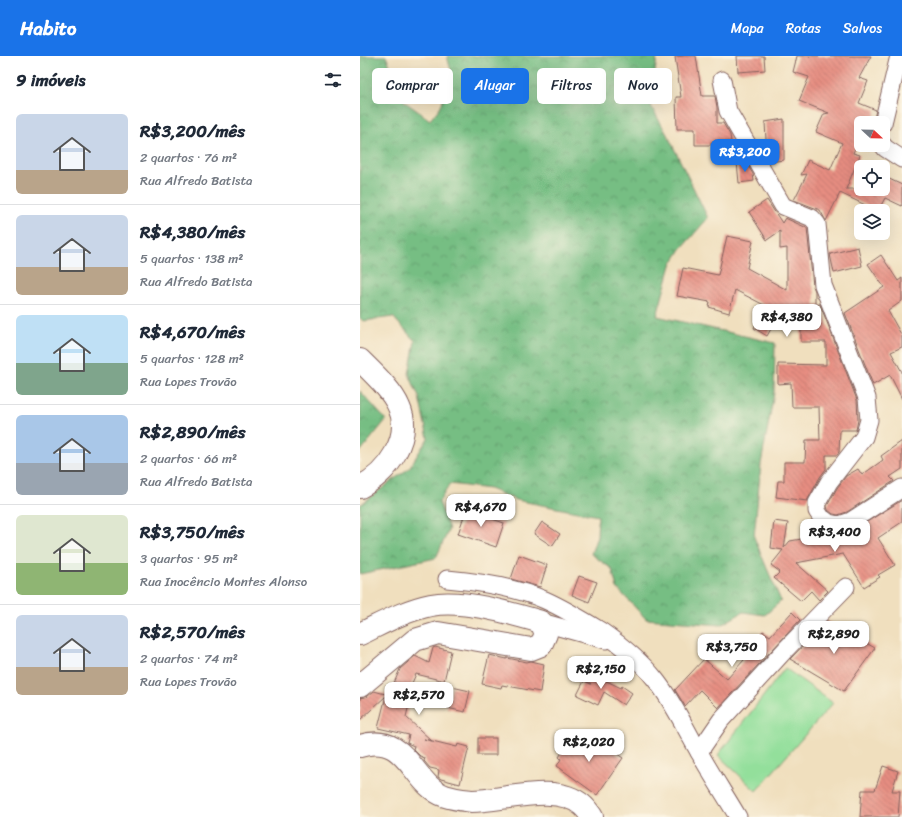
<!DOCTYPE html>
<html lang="pt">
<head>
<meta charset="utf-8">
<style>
  :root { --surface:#fff; --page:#f6f6f7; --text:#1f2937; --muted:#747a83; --line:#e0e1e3; --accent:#1a73e8 }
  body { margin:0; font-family:Sriracha,sans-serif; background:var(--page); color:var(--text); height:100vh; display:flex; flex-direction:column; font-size:15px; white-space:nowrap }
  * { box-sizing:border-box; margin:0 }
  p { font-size:13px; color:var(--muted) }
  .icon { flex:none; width:22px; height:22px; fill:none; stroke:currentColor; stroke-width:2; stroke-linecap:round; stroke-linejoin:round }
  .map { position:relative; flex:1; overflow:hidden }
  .details { display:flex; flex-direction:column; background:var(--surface); width:360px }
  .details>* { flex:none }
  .guide { position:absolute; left:12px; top:12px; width:380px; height:36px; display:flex; gap:8px }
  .needle { width:26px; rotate:112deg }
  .buttons { position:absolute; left:494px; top:60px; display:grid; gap:8px }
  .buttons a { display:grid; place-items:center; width:36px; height:36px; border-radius:6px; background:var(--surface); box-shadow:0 4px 16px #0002; font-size:20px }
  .price { position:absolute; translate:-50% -34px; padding:0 9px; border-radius:8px; background:#fff; color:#222; font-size:13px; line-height:26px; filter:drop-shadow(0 1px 2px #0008) }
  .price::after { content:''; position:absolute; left:50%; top:24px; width:12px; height:9px; margin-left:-6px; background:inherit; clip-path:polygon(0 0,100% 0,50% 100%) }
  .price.current { background:var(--accent); color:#fff }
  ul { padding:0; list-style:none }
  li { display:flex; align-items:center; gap:12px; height:100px; padding:0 16px }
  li+li { border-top:1px solid var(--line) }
  li span { display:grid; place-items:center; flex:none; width:112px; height:80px; border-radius:6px; color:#555 }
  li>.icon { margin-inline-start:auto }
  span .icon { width:48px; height:48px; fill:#fffc; stroke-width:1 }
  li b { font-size:17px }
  h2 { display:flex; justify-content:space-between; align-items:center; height:48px; padding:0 16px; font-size:17px }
  .chip { padding:0 14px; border-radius:6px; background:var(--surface); box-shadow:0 4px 16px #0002; font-size:14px; line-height:36px }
  .chip.current { background:var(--accent); color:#fff }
  header { display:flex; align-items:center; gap:24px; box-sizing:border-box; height:56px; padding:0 20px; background:var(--accent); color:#fff }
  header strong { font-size:19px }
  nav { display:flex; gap:22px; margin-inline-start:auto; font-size:14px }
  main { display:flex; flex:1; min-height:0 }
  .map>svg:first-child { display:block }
  .green { fill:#93df9b; stroke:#6e7f63 }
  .forest { fill:url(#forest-crowns); stroke:#606e57 }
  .building { fill:url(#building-back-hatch) }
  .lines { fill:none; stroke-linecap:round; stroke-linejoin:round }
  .street-casing { stroke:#84625e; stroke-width:19 }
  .secondary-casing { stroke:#84625e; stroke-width:24 }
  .street { stroke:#fff; stroke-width:17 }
  .secondary { stroke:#fff; stroke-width:22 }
</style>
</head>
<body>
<header>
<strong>Habito</strong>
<nav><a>Mapa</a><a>Rotas</a><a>Salvos</a></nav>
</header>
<main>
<section class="details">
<h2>9 imóveis<svg class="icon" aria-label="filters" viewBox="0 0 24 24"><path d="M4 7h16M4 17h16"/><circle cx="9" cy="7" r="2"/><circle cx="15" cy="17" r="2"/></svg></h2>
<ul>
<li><span style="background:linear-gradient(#c9d6e8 70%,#b9a48a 0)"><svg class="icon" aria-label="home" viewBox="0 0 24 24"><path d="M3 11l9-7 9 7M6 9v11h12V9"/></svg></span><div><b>R$3,200/mês</b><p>2 quartos · 76 m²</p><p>Rua Alfredo Batista</p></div></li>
<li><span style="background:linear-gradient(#c9d6e8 65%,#b9a48a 0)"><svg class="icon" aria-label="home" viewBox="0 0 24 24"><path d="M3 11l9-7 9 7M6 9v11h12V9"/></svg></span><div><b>R$4,380/mês</b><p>5 quartos · 138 m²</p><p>Rua Alfredo Batista</p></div></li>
<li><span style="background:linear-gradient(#bfe0f5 60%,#7fa58c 0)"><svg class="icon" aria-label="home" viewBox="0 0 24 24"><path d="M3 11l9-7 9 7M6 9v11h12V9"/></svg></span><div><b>R$4,670/mês</b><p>5 quartos · 128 m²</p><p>Rua Lopes Trovão</p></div></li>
<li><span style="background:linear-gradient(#a9c7e8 60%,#9aa5b1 0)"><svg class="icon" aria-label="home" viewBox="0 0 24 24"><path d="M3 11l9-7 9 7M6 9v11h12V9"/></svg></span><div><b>R$2,890/mês</b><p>2 quartos · 66 m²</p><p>Rua Alfredo Batista</p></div></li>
<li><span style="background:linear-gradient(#dfe7d0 60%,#8fb573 0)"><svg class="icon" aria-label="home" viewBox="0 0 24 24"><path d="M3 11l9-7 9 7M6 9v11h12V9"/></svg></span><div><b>R$3,750/mês</b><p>3 quartos · 95 m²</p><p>Rua Inocêncio Montes Alonso</p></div></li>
<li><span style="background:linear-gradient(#c9d6e8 65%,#b9a48a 0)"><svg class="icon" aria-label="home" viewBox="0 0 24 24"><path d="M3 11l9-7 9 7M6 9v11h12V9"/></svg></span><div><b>R$2,570/mês</b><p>2 quartos · 74 m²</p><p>Rua Lopes Trovão</p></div></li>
</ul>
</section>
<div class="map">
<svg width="542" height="761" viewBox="0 0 542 761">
  <defs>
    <pattern id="forest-crowns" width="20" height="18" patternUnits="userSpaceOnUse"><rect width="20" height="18" fill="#76be83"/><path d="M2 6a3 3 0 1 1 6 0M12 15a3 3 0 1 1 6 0" fill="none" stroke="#639a6b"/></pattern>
    <pattern id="building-back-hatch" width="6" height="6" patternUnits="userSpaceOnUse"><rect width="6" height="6" fill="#e68d81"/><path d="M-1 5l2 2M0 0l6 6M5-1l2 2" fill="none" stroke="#bc736a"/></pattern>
  </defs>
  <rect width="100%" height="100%" fill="#fcf5e5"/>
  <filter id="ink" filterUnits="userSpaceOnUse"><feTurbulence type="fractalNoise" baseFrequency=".025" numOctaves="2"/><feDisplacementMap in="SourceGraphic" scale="8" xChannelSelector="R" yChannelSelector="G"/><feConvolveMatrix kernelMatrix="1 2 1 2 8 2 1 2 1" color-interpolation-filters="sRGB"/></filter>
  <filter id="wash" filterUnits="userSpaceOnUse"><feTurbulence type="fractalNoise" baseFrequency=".012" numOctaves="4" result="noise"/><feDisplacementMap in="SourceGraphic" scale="16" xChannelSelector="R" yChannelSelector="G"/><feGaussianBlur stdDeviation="0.9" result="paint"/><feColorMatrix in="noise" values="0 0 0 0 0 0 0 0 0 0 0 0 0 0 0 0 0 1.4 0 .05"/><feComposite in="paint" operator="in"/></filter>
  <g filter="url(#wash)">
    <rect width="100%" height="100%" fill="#f0dfbe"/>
    <polygon class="green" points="425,612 473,647 396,735 358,699"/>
    <g class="forest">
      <polygon points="0,0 26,0 45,46 70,64 81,50 92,18 87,0 297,0 291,50 309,82 348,162 321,193 311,209 297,260 415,287 414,337 401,408 394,481 408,515 421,545 405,559 383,556 361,569 286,563 257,532 252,513 231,498 237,480 238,460 156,444 130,433 90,428 79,446 89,473 76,502 0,518 0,449 49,412 68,382 59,341 49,318 55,285 33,261 3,265 0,262"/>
      <polygon points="0,335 26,364 0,396"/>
    </g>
    <g id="blocks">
      <g class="building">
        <polygon points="324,0 336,0 342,40 355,40 357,51 357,67 363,67 370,79 371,86 351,86 351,89 335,89 335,73 317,73 316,41 321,41 315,1"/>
        <polygon points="377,0 404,0 405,14 378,16"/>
        <polygon points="437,0 511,0 499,22 508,25 499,47 516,54 513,67 501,67 501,79 493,97 500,99 486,133 523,133 523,120 542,129 542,150 525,142 518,155 480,137 466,165 460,154 434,144 447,118 441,119 448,104 470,114 482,87 456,76 464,58 469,57 439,45 449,21 433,16"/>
        <polygon points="424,63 424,104 409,106 407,102 405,66"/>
        <polygon points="385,105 393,118 394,125 379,127 377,106"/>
        <polygon points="407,144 422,167 425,162 447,172 453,230 455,235 455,249 460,248 497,344 498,364 496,374 480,374 479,396 477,399 466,399 466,413 460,421 447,445 416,441 418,425 424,425 424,406 445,406 446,384 460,384 459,351 432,351 431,327 418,328 418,308 466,309 466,286 441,286 441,264 439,264 439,258 420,257 407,280 394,272 406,250 375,234 369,257 349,251 350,246 317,240 323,212 358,219 367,180 393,185 387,212 427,234 427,192 420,193 420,175 407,184 389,156"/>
        <polygon points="498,191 502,210 474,217 470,198"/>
        <polygon points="521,199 538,225 542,222 542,245 528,255 542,280 542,291 531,296 542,316 542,343 530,319 513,329 485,257 524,231 508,208"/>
        <polygon points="542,385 542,413 530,421 534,425 487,456 478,459 473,458 468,454 467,450 477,432 486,420 498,413 502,419 523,404 521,400"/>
        <polygon points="542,444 542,466 518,482 535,509 518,519 520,521 504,531 483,498 436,507 468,535 459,544 451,535 441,545 414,522 420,516 411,509 423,494 411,492 414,465 428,467 424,492 430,485 471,478 482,479 494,474"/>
        <polygon points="106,454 144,467 136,491 98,478"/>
        <polygon points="182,466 200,478 192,490 174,478"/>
        <polygon points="159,499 187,509 180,531 151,523"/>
        <polygon points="219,520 237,526 229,546 212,539"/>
        <polygon points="432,556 440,564 358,652 340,634 325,650 315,634 344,603 367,623 384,604 376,597 385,587 390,592 403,575 410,580"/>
        <polygon points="467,565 515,592 484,635 430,603"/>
        <polygon points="75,591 91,595 84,625 56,618 45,643 50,644 46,661 72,685 64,683 97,691 98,688 109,691 100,728 81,723 78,721 79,714 70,712 64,705 65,702 60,700 53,693 54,690 47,687 49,679 18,672 26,640 0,664 0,642 8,640 14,635 29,639 40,613 55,600 69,607 73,592"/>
        <polygon points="129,599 147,603 147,602 167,606 171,605 184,608 180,636 142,629 141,632 122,628"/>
        <polygon points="224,614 261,632 262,630 272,637 264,649 244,636 238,649 217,639 224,625 231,628 220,621"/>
        <polygon points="92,631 110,635 105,656 87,652"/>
        <polygon points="216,676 243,694 246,690 263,702 237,739 197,710 201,703 199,701"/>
        <rect x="118" y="682" width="18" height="17"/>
        <polygon points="523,710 538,715 532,735 540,735 538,761 500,761 502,734 515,734"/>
      </g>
    </g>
  </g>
  <g filter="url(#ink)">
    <use href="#blocks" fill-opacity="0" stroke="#84625e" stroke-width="1"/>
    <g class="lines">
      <g class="street-casing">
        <g id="street">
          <polyline points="362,24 368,55 423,150 452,162 457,168 463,229 507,342 509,364 504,381 469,426 457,447 457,455 461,461 469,467 479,469 491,465 542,432"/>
          <polyline points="523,67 539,0"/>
          <polyline points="523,89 525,92 542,103"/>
          <path d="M87,523C120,526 155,531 185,544C205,553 223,564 241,575C261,589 280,604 295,623C313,645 325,672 339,696C351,718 365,739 378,761"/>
          <polyline points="181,566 246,584"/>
          <polyline points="339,696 361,664 426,593 486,531"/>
        </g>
      </g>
      <g class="secondary-casing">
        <g id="secondary">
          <path d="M0,304C13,317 32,334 39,351C53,382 27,418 0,431"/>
          <path d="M0,578C23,567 46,554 71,549C102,543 150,557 181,566L186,578L181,589L171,593L78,577L55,584L0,630"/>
          <path d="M0,690C48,675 51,728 85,740C94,743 104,744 112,745C143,745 196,726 222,749C226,752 229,757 232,761"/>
        </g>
      </g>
      <use href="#street" class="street"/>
      <use href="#secondary" class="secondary"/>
    </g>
  </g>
</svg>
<div class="buttons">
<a><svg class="needle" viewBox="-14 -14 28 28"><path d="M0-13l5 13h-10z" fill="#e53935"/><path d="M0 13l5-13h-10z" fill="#747a83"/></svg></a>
<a><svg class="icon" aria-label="locate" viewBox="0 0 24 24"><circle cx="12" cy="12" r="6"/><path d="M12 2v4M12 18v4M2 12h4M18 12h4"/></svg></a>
<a><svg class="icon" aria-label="layers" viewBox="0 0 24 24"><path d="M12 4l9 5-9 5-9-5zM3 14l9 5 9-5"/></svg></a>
</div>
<b class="price current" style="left:385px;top:117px">R$3,200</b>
<b class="price" style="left:427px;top:282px">R$4,380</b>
<b class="price" style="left:121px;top:472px">R$4,670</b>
<b class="price" style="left:475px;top:497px">R$3,400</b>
<b class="price" style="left:474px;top:599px">R$2,890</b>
<b class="price" style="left:372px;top:612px">R$3,750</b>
<b class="price" style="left:241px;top:634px">R$2,150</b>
<b class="price" style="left:59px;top:660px">R$2,570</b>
<b class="price" style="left:229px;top:707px">R$2,020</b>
<div class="guide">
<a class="chip">Comprar</a>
<a class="chip current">Alugar</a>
<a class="chip">Filtros</a>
<a class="chip">Novo</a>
</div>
</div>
</main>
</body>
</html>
